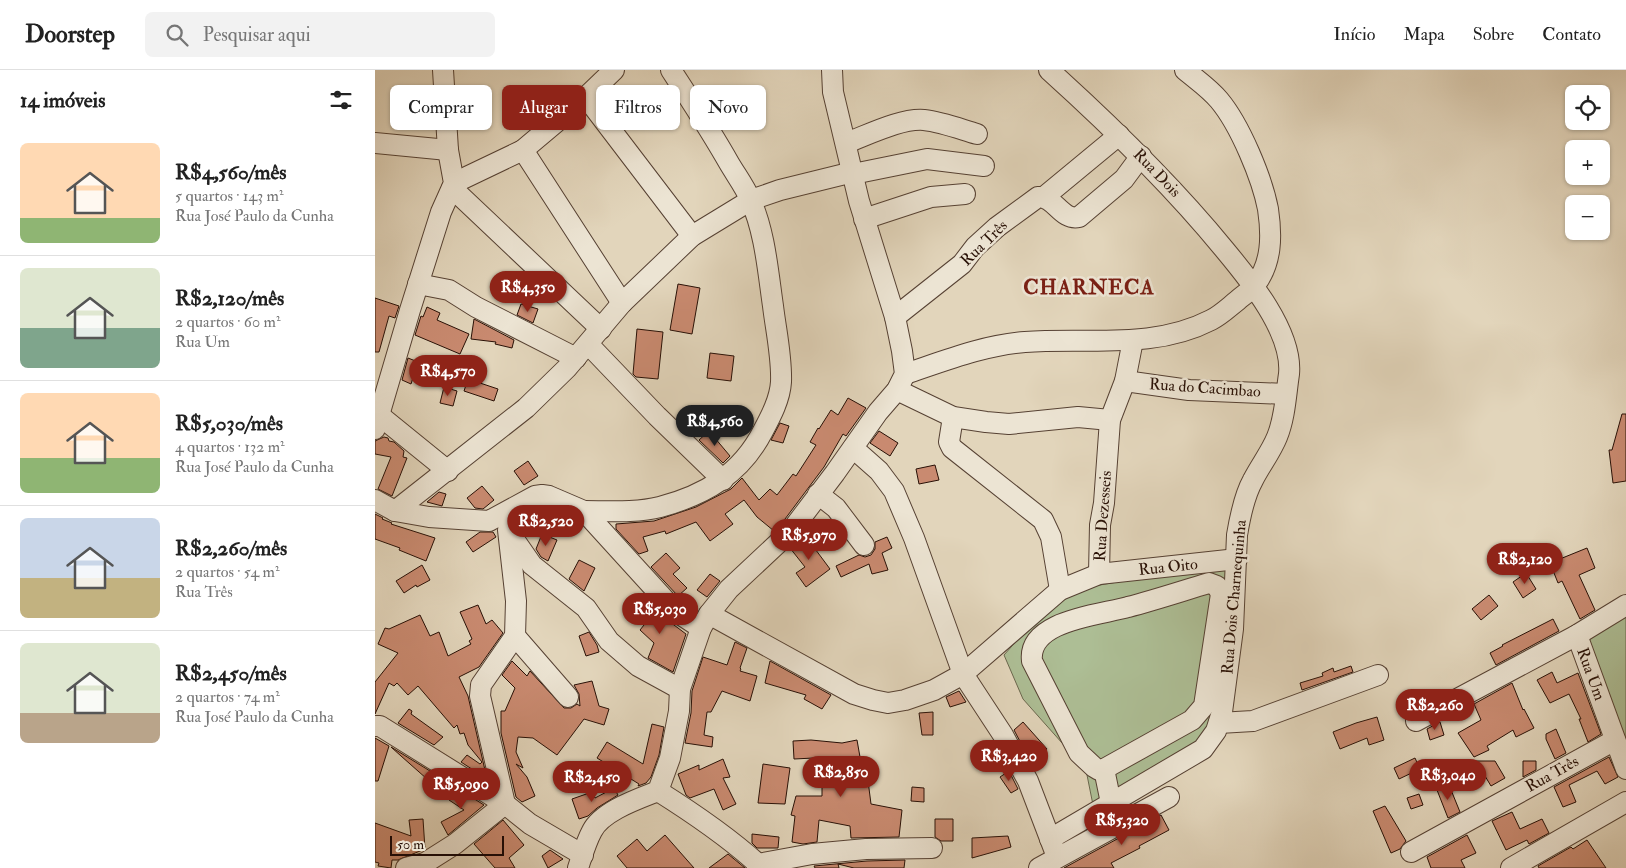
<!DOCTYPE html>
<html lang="pt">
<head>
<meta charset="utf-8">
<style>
  :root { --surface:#fff; --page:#f2f2f2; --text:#222; --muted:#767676; --line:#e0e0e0; --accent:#8f2418 }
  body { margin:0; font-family:"IM FELL Double Pica",serif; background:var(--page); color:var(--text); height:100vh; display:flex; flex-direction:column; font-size:19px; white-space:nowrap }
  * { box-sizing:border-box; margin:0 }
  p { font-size:16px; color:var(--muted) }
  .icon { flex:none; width:28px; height:28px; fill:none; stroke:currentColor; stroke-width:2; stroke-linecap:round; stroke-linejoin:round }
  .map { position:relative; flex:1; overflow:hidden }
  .side { display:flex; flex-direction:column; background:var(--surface); width:375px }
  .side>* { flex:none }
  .hud { position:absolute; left:15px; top:15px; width:475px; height:45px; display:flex; gap:10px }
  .tools { position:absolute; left:1190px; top:15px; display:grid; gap:10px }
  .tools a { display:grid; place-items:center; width:45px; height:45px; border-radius:8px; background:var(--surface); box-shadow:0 1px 4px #0004; font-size:25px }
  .scale { position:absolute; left:15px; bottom:12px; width:114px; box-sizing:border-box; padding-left:5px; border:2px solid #281006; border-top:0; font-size:14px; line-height:18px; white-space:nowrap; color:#281006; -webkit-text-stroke:4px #ece4d3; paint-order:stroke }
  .price { position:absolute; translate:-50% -42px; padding:0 11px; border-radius:18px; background:var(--accent); color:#fff; font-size:16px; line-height:32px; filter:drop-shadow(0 1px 2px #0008) }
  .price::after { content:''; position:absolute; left:50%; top:30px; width:15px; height:11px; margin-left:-8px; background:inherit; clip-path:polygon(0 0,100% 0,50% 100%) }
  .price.current { background:#222; color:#fff }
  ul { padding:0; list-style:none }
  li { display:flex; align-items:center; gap:15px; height:125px; padding:0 20px }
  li+li { border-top:1px solid var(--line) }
  li span { display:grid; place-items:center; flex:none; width:140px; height:100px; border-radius:8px; color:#555 }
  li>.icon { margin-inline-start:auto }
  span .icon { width:60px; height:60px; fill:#fffc; stroke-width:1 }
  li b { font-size:21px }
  h2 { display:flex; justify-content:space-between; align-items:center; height:60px; padding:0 20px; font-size:21px }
  .chip { padding:0 18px; border-radius:8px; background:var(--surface); box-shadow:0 1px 4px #0004; font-size:18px; line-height:45px }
  .chip.current { background:var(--accent); color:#fff }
  header { display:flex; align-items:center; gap:30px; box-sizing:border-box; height:70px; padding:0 25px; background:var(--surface); border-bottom:1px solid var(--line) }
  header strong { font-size:24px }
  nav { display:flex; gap:28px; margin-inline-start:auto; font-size:18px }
  .search { width:350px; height:45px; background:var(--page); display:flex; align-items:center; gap:12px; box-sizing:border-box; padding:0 18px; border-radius:8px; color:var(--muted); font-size:19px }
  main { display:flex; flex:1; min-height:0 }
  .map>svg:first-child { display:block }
  .green { fill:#adbe95; stroke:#6a674e }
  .building { fill:#c98a70; stroke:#281006 }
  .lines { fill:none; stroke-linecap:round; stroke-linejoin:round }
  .minor-casing { stroke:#564133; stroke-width:22 }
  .minor { stroke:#ece4d3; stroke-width:20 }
  .labels { text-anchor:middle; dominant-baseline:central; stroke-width:5; stroke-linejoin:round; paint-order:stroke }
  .street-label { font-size:16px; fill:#281006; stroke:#ece4d3 }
  .district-label { font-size:21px; font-weight:bold; letter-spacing:1px; fill:#7a1f14; stroke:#ece4d3 }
</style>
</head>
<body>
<header>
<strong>Doorstep</strong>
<div class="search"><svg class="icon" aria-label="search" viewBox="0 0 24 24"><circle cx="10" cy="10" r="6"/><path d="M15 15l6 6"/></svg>Pesquisar aqui</div>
<nav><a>Início</a><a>Mapa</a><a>Sobre</a><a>Contato</a></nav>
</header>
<main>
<section class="side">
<h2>14 imóveis<svg class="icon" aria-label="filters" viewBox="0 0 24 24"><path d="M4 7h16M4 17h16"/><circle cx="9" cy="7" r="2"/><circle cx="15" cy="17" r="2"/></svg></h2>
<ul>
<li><span style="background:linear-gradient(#ffd9b3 75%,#8fb573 0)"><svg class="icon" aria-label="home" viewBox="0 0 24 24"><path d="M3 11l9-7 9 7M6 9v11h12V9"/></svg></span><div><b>R$4,560/mês</b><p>5 quartos · 143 m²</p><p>Rua José Paulo da Cunha</p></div></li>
<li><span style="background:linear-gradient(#dfe7d0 60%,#7fa58c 0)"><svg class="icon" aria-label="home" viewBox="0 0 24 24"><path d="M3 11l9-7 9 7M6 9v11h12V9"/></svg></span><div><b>R$2,120/mês</b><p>2 quartos · 60 m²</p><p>Rua Um</p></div></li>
<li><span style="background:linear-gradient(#ffd9b3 65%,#8fb573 0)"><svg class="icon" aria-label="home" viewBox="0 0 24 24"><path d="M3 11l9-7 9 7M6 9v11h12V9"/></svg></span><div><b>R$5,030/mês</b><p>4 quartos · 132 m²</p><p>Rua José Paulo da Cunha</p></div></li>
<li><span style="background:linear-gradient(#c9d6e8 60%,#c2b280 0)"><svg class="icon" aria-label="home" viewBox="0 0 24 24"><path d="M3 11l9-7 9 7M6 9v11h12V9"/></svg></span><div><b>R$2,260/mês</b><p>2 quartos · 54 m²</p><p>Rua Três</p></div></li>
<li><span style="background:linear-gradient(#dfe7d0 70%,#b9a48a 0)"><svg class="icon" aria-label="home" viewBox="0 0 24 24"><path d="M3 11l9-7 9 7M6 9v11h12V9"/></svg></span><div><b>R$2,450/mês</b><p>2 quartos · 74 m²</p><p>Rua José Paulo da Cunha</p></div></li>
</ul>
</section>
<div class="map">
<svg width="1251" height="798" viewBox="0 0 1251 798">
  <rect width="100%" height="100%" fill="#e2d5bb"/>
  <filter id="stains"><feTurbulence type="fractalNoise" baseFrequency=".004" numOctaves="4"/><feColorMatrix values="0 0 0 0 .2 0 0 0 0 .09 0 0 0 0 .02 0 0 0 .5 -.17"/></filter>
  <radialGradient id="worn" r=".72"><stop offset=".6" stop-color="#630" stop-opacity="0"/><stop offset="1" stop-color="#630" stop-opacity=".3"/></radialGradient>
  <g class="green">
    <polygon points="857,492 841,634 828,678 719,740 711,700 648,629 629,585 682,525 702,519"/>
    <polygon points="1251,546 1251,689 1206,568"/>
  </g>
  <g class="building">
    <polygon points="303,214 325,218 317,264 295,260"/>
    <polygon points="0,228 24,236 20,248 14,246 4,282 0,282"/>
    <polygon points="146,234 163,239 158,253 142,245"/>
    <polygon points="52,237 65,243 62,250 94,264 85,284 40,265 46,246 48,247"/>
    <polygon points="99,249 139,270 137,278 120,274 121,272 96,269"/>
    <polygon points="262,259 288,262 283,309 261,307 258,304"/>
    <polygon points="335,283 359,286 356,311 332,308"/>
    <polygon points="33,288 43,292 36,314 27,310"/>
    <polygon points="93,309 123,319 119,331 89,321"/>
    <polygon points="69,317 82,321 78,336 65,333"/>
    <polygon points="473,328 491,338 471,366 468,364 449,397 407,453 399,461 382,447 369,430 350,444 358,454 335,471 321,452 291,464 290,461 268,467 273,481 264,484 241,459 241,454 279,451 321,437 356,419 367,408 384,430 395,419 402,425 418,404 421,406 441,375 435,372 443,358 444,359 456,340 463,345"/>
    <polygon points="1247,344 1251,344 1251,411 1238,413 1234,380 1237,380"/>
    <polygon points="405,353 414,356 408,373 396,370"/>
    <polygon points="334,361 355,386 348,393 324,370"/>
    <polygon points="504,361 523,373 515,386 495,373"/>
    <polygon points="9,367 13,368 14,371 19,372 29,381 28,387 32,388 17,426 3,419 16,387 0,384 0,371"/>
    <polygon points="153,391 163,406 149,415 139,401"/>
    <polygon points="560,395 564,410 544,414 541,399"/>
    <polygon points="107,416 119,430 108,439 100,438 92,428"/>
    <polygon points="64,422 71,424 67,436 52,432"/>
    <polygon points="0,444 8,448 7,449 17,453 16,454 60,468 51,491 24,480 25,478 0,469"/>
    <polygon points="105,462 118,462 121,467 98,482 91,472"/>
    <polygon points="167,464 182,470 173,491 166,487 161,479"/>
    <polygon points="429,464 455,499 431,517 421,503 430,497 415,478"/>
    <polygon points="512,467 517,478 507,483 513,500 497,504 494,494 466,507 461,496 484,485 490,487 496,485 500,479 500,472"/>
    <polygon points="1212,478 1220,498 1204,505 1220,540 1205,549 1187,511 1183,513 1175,493"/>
    <polygon points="291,483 305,498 298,504 312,518 303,526 276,497"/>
    <polygon points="204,490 220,498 209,521 194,509"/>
    <polygon points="47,495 55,510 42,517 41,515 29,523 21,511"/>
    <polygon points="1151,503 1161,519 1148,528 1138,512"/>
    <polygon points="335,504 345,511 332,527 322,520"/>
    <polygon points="1114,525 1123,536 1106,550 1097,539"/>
    <polygon points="271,526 291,549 311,564 298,602 273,588 279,573 265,560 269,555 256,543"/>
    <polygon points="103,535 111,554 117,550 128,563 104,597 84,607 93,626 112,709 86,692 92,685 105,694 107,692 93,675 89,663 85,664 82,655 79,658 43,616 33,625 22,613 19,616 14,613 0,644 0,612 23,583 3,574 10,558 14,559 45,545 55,566 64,562 73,586 96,574 94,571 97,569 85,542"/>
    <polygon points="1178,549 1184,561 1121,595 1115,583 1128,576 1127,575"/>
    <polygon points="214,562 222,575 224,582 211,586 204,566"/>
    <polygon points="360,572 372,578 365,598 366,599 365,601 382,606 375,631 347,621 336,642 332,642 329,665 338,667 337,677 310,673 316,643 317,621 328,587 352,595"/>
    <polygon points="137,591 152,606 155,601 189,638 196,638 202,634 205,636 204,624 199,615 217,611 224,636 234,639 229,655 209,649 182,685 158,668 143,667 141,682 148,698 141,694 152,707 160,726 147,732 141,727 126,663 126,641 130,641 140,618 127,605"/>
    <polygon points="395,591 456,625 447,639 429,629 431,625 390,613"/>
    <polygon points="976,596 978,602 927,620 925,613 948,606 947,603 958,598 959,602"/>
    <polygon points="1177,602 1182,613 1203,603 1226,664 1213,672 1204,649 1206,649 1194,624 1175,633 1162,610"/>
    <polygon points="1137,613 1148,640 1149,639 1159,658 1141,667 1138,660 1112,676 1114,680 1099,687 1083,663 1106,650 1099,634"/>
    <polygon points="584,621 591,632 575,637 571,627"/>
    <polygon points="34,639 37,641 36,644 68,667 59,675 23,653"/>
    <polygon points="558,642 558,665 547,665 544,643"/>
    <polygon points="1002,647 1009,670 994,675 992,668 965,679 958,662 981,653"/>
    <polygon points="648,652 672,679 659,690 650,681 639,660"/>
    <polygon points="1065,652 1069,665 1055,670 1052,659"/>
    <polygon points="277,654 289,657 284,685 276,707 271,713 263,716 264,714 222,688 232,672 268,694"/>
    <polygon points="1181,659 1191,683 1180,689 1171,669 1171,664"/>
    <polygon points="0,668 14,676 3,711 0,711"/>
    <polygon points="436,670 467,673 482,670 488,704 492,703 496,734 527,740 524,767 476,768 475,756 444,750 442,772 428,774 417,772 420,746 416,745 421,726 447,726 447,713 470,713 467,690 439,688 419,689 418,671"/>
    <polygon points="16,677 55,701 52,709 26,686"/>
    <polygon points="1234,687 1243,707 1230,714 1222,701 1194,715 1201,732 1188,737 1179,717"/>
    <polygon points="1040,688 1045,699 1024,709 1019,698"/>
    <polygon points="348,689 355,707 348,708 361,734 348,740 339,719 315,728 311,725 303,704 324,695 324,700"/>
    <polygon points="1101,691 1120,691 1130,708 1116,716"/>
    <polygon points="1148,691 1161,691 1161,700 1148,707"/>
    <polygon points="388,694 415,698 410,734 383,733"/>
    <polygon points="634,701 643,719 636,723 625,707"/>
    <polygon points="1074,715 1085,742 1073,748 1062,720"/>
    <polygon points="537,717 549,718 549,732 536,731"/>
    <polygon points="82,718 109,735 73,765 66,752 89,740 74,730"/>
    <polygon points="239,718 243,725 222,738 213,746 204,749 197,729 217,722 220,728"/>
    <polygon points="1044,724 1048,735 1036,739 1032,728"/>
    <polygon points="1010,736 1031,771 1025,779 1016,783 998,741"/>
    <polygon points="1137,742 1145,759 1167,749 1174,763 1154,774 1152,770 1131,780 1117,751"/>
    <polygon points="786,745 794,760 764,776 765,778 736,793 739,798 689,798"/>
    <polygon points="48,749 50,779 23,790 17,790 16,798 3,796 4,793 0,792 0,753 36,766 34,750"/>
    <polygon points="560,749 578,749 578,771 566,771 560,767"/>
    <polygon points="128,750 149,775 134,788 140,798 120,798 99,774"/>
    <polygon points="377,764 404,767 403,778 382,778 377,773"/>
    <polygon points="290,765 319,798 252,798 242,786 262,769 272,781"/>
    <polygon points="1092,765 1101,783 1086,790 1090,798 1056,798 1052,787"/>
    <polygon points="633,766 636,777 597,788 597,768"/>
    <polygon points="1212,770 1231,798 1164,798 1163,796 1196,777 1198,779"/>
    <polygon points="175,780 188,789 173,798 167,786"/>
    <polygon points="353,784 370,798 334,798"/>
    <polygon points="530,790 529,798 479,798 463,794 464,798 440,798 439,796 492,791"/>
  </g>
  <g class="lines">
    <g class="minor-casing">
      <g id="minor">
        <path d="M674,0C736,56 796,114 849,179C874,209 918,262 914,304C911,324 910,348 902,367C896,382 885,396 878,410C869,426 865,447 862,465L858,559L847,642L841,661L828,679L675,769"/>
        <polyline points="211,27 317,166"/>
        <polyline points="0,73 73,80"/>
        <path d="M471,73C493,65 526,48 549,50C567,52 585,59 602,64"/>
        <polyline points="148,80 247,233"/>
        <polyline points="478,104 552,89 609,96"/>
        <polyline points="79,113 148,80 211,27 239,0"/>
        <polyline points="77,118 226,259"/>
        <polyline points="669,127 744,65"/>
        <polyline points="489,149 556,127 590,124"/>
        <polyline points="43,214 74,220 101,237 201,288"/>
        <path d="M520,247L587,194L600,177L622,157L663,127C680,126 686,151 704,147L749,109L766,86"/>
        <polyline points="213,274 282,346 348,410"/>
        <path d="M530,304C569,291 609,275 650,272C713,267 778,280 836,250C846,245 854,237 863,230C868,225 876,221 880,215C897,193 897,166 893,139C887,108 865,55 844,30C835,19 822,10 810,0"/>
        <polyline points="750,311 814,320 911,324"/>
        <polyline points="522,320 578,347 611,352 634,354 703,347 735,350"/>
        <polyline points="4,345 73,401"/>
        <polyline points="578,347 574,372 577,378 668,450 676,467 685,520"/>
        <polyline points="0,359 35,240 66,142 79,113 73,80 68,0"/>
        <polyline points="478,378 504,401 519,421 539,468 588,604 628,665 653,711 682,787"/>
        <polyline points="443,424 461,438 489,475"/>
        <polyline points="0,430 20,441 54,447 114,451 160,426 167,425 174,426 209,441 300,541 326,558"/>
        <polyline points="20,441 151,338 192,298 247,233 317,166 376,130 405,120 478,102"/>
        <path d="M209,441C232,441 262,443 285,437C330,425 366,404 388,361C396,346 405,329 406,312C407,287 401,261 398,236C393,202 390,161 375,129C370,117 361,105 354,93C336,61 316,31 296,0"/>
        <polyline points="134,462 157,495 211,538 234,571 263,596 305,619"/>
        <polyline points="724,504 725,455 729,433 735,350 750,311 758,270"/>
        <path d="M834,513L842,516L846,524L829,636L817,650L729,699L724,700L719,697L704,683L657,591C652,550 726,545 753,537C780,530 807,521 834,513Z"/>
        <polyline points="334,544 479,624 498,630 513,633 530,630 559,620 588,604 685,520 724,504 862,489"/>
        <polyline points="1202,565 1251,699"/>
        <polyline points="140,566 193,627"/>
        <polyline points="1041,651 1202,565 1251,535"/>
        <polyline points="844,653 878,651 1003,605"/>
        <polyline points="0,656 5,656 130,734 155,754 208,785"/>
        <polyline points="729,699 736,733"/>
        <path d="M283,721C318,743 352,766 383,794L382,798"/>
        <polyline points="1036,782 1240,670"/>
        <polyline points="383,794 437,784 491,779 557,778"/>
        <polyline points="31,798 50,793 80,774 130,734 105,626 106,615 140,566 141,531 133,460"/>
        <path d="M203,798C207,786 211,772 217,761C227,741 263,729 283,721L295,688L304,641L305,619L326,558L334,544L354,519L416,461L460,403L503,342L522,320L530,304L527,281L520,247L484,131L458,22L457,0"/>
        <polyline points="664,798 794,727"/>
        <polyline points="1136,798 1251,732"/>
      </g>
    </g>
    <use href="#minor" class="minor"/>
  </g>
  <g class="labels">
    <g class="street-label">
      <text transform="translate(782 103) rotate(46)">Rua Dois</text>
      <text transform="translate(609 173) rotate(-44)">Rua Três</text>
      <text transform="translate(830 318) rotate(4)">Rua do Cacimbao</text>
      <text transform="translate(728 446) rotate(-86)">Rua Dezesseis</text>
      <text transform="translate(793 497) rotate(-6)">Rua Oito</text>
      <text transform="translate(859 527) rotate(-85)">Rua Dois Charnequinha</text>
      <text transform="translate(1216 604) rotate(70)">Rua Um</text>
      <text transform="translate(1177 704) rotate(-29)">Rua Três</text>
    </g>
    <g class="district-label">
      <text x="714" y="217">CHARNECA</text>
    </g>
  </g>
  <rect width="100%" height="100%" filter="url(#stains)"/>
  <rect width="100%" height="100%" fill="url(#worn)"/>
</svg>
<div class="tools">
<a><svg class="icon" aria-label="locate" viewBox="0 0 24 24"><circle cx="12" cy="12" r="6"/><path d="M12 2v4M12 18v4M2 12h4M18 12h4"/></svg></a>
<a>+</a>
<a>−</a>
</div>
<div class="scale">50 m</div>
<b class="price" style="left:153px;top:243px">R$4,350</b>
<b class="price" style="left:73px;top:327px">R$4,570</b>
<b class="price current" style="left:340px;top:377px">R$4,560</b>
<b class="price" style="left:171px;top:477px">R$2,520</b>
<b class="price" style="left:434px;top:491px">R$5,970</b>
<b class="price" style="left:1150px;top:515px">R$2,120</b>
<b class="price" style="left:285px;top:565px">R$5,030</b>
<b class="price" style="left:1060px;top:661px">R$2,260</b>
<b class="price" style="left:634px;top:712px">R$3,420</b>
<b class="price" style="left:466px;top:728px">R$2,850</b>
<b class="price" style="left:1073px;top:731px">R$3,040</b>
<b class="price" style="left:217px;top:733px">R$2,450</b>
<b class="price" style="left:86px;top:740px">R$5,090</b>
<b class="price" style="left:747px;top:776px">R$5,320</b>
<div class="hud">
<a class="chip">Comprar</a>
<a class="chip current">Alugar</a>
<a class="chip">Filtros</a>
<a class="chip">Novo</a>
</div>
</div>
</main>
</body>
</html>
